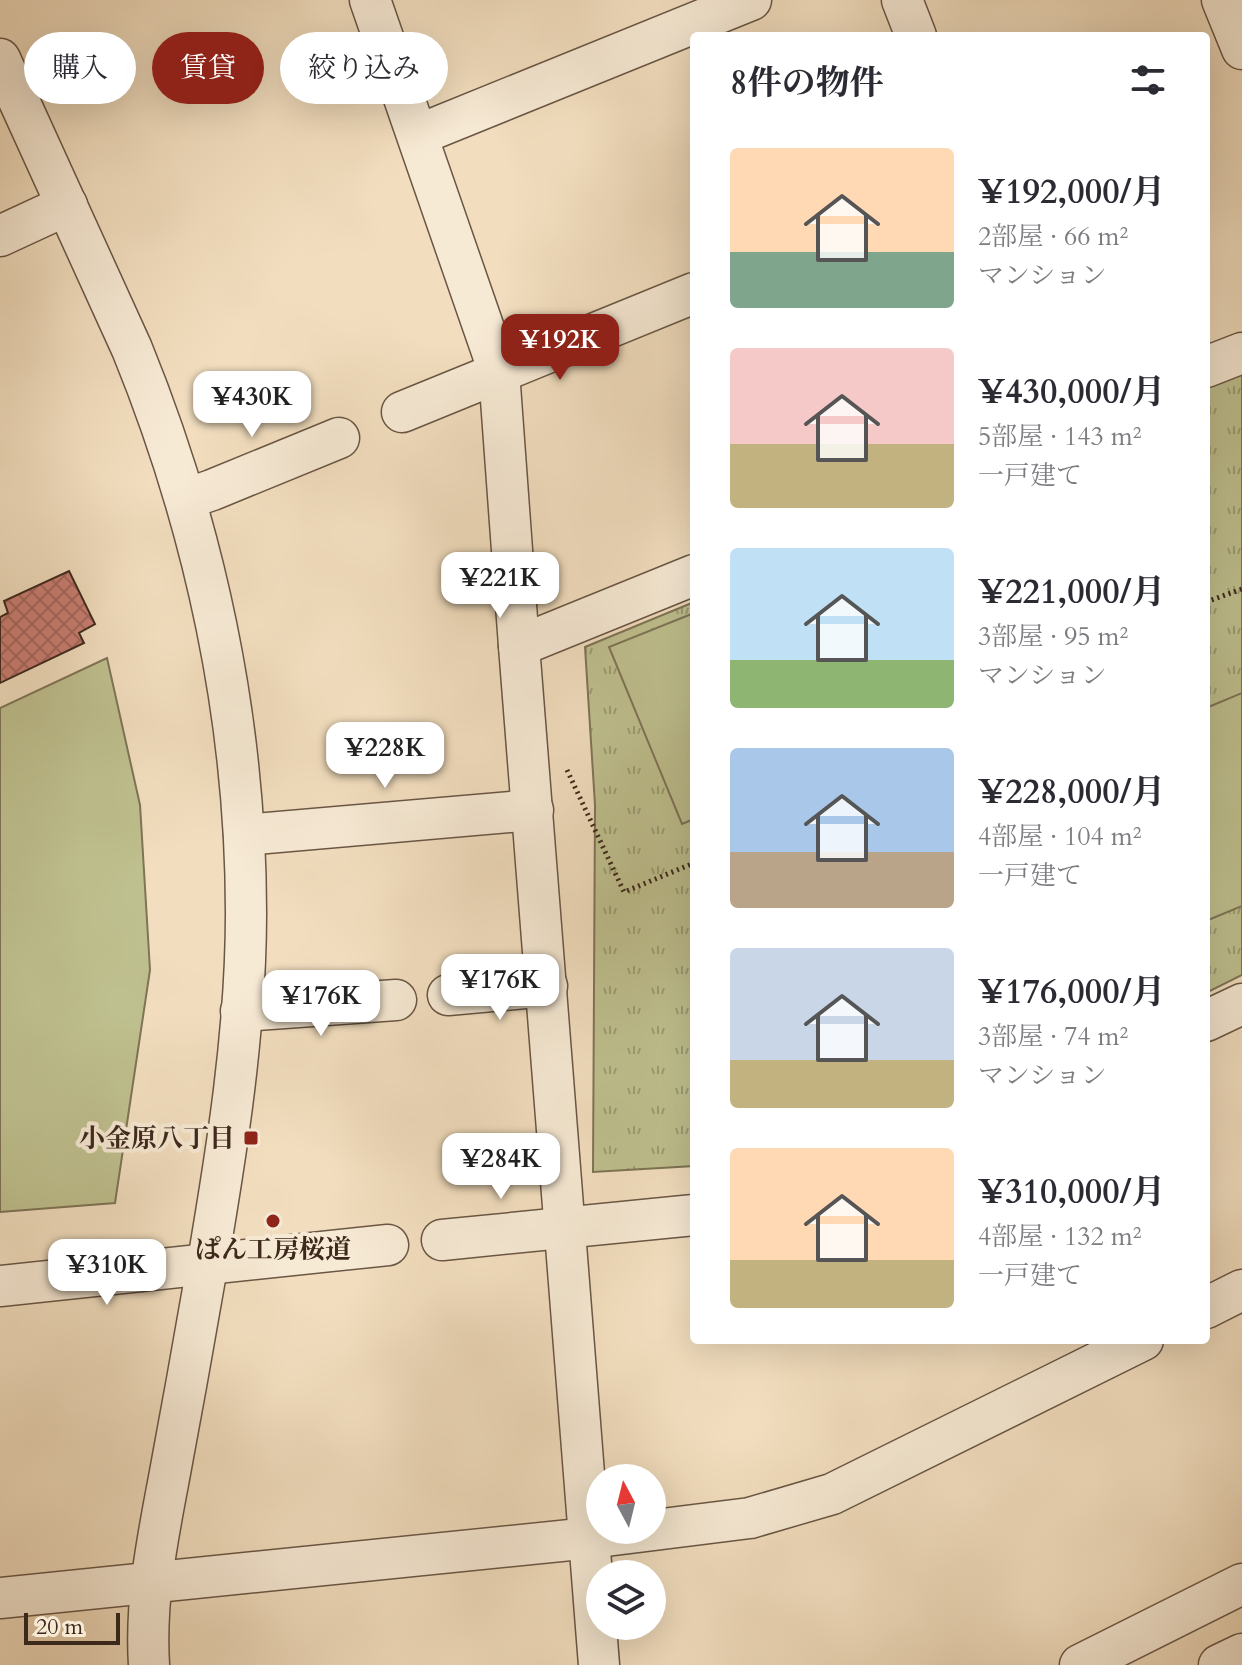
<!DOCTYPE html>
<html lang="ja">
<head>
<meta charset="utf-8">
<style>
  :root { --surface:#fff; --page:#f7f7f7; --text:#2b2b33; --muted:#7c7c81; --accent:#8f2418 }
  body { margin:0; font-family:Cardo,"Noto Serif JP",serif; background:var(--page); color:var(--text); height:100vh; display:flex; flex-direction:column; font-size:30px; white-space:nowrap }
  * { box-sizing:border-box; margin:0 }
  p { font-size:26px; color:var(--muted) }
  .icon { flex:none; width:44px; height:44px; fill:none; stroke:currentColor; stroke-width:2; stroke-linecap:round; stroke-linejoin:round }
  .map { position:relative; flex:1; overflow:hidden }
  .sheet { position:absolute; left:690px; top:32px; width:520px; height:1312px; display:flex; flex-direction:column; background:var(--surface); border-radius:8px; box-shadow:0 8px 32px #0002 }
  .sheet>* { flex:none }
  .banner { position:absolute; left:24px; top:32px; width:546px; height:72px; display:flex; gap:16px }
  .needle { width:52px; rotate:353deg }
  .tools { position:absolute; left:586px; top:1464px; display:grid; gap:16px }
  .tools a { display:grid; place-items:center; width:80px; height:80px; border-radius:50%; background:var(--surface); box-shadow:0 8px 32px #0002; font-size:40px }
  .scale { position:absolute; left:24px; bottom:20px; width:96px; box-sizing:border-box; padding-left:8px; border:4px solid #3d281c; border-top:0; font-size:22px; line-height:28px; white-space:nowrap; color:#3d281c; -webkit-text-stroke:6px #f7ead5; paint-order:stroke }
  .price { position:absolute; translate:-50% -68px; padding:0 18px; border-radius:16px; background:#fff; color:#222; font-size:26px; line-height:52px; filter:drop-shadow(0 2px 4px #0008) }
  .price::after { content:''; position:absolute; left:50%; top:48px; width:24px; height:18px; margin-left:-12px; background:inherit; clip-path:polygon(0 0,100% 0,50% 100%) }
  .price.current { background:var(--accent); color:#fff }
  ul { padding:0; list-style:none }
  li { display:flex; align-items:center; gap:24px; height:200px; padding:0 40px }
  li span { display:grid; place-items:center; flex:none; width:224px; height:160px; border-radius:8px; color:#555 }
  li>.icon { margin-inline-start:auto }
  span .icon { width:96px; height:96px; fill:#fffc; stroke-width:1 }
  li b { font-size:34px }
  h2 { display:flex; justify-content:space-between; align-items:center; height:96px; padding:0 40px; font-size:34px }
  .pill { padding:0 28px; border-radius:36px; background:var(--surface); box-shadow:0 8px 32px #0002; font-size:28px; line-height:72px }
  .pill.current { background:var(--accent); color:#fff }
  .map>svg:first-child { display:block }
  .grass { fill:url(#grass-tufts); stroke:#7e7456; stroke-width:2 }
  .pitch { fill:#bfc08f; stroke:#7e7456; stroke-width:2 }
  .building { fill:url(#building-cross-hatch); stroke:#3d281c; stroke-width:2 }
  .lines { fill:none; stroke-linecap:round; stroke-linejoin:round }
  .minor-casing { stroke:#6a5645; stroke-width:43 }
  .path { stroke:#3d281c; stroke-width:5; stroke-dasharray:2 4; stroke-linecap:butt }
  .minor { stroke:#f7ead5; stroke-width:40 }
  .poi-dot { fill:#8f2418; stroke:#f7ead5; stroke-width:3 }
  .labels { text-anchor:middle; dominant-baseline:central; stroke-width:8; stroke-linejoin:round; paint-order:stroke }
  .poi-label { font-size:26px; font-weight:bold; fill:#3d281c; stroke:#f7ead5; text-anchor:end }
</style>
</head>
<body>
<div class="map">
<svg width="1242" height="1665" viewBox="0 0 1242 1665">
  <defs>
    <pattern id="grass-tufts" width="24" height="20" patternUnits="userSpaceOnUse" patternTransform="scale(2)"><rect width="24" height="20" fill="#bfc08f"/><path d="M3 7l-1-3M5 7V3M7 7l1-3M15 17l-1-3M17 17v-4M19 17l1-3" fill="none" stroke="#9c9c74"/></pattern>
    <pattern id="building-cross-hatch" width="8" height="8" patternUnits="userSpaceOnUse" patternTransform="scale(2)"><rect width="8" height="8" fill="#ca7d72"/><path d="M0 0l8 8M0 8l8-8" fill="none" stroke="#a5665d"/></pattern>
  </defs>
  <rect width="100%" height="100%" fill="#f2debf"/>
  <filter id="stains"><feTurbulence type="fractalNoise" baseFrequency=".0025" numOctaves="4"/><feColorMatrix values="0 0 0 0 .2 0 0 0 0 .09 0 0 0 0 .02 0 0 0 .5 -.17"/></filter>
  <radialGradient id="worn" r=".72"><stop offset=".6" stop-color="#630" stop-opacity="0"/><stop offset="1" stop-color="#630" stop-opacity=".3"/></radialGradient>
  <g class="grass">
    <polygon points="1242,371 1242,975 1206,993 1206,386"/>
    <polygon points="694,602 694,1166 593,1172 595,805 585,647"/>
  </g>
  <g class="pitch">
    <polygon points="694,613 694,819 682,824 609,647"/>
    <polygon points="107,658 140,805 150,970 115,1203 0,1212 0,708"/>
    <polygon points="1242,693 1242,906 1206,921 1206,708"/>
  </g>
  <polygon class="building" points="69,571 95,624 79,633 84,643 0,683 0,617 8,613 4,601"/>
  <g class="lines">
    <g class="minor-casing">
      <g id="minor">
        <polyline points="370,0 499,372 519,646"/>
        <polyline points="902,0 916,36"/>
        <polyline points="1222,0 1242,49"/>
        <path d="M0,59L132,349C205,528 246,720 246,913C246,1031 227,1150 207,1267C195,1337 182,1408 169,1478C157,1541 145,1601 149,1665"/>
        <polyline points="418,135 751,0"/>
        <polyline points="0,236 67,205"/>
        <polyline points="1206,367 1242,353"/>
        <polyline points="402,412 694,293"/>
        <polyline points="186,499 212,490 339,438"/>
        <polyline points="244,835 533,810"/>
        <polyline points="448,995 547,986"/>
        <polyline points="241,1011 396,1000"/>
        <polyline points="1206,1021 1242,1004"/>
        <polyline points="442,1240 694,1215"/>
        <polyline points="0,1286 388,1245"/>
        <polyline points="1206,1308 1242,1290"/>
        <polyline points="0,1598 590,1538 750,1518 832,1494 1143,1340"/>
        <polyline points="599,1665 519,646 694,575"/>
        <polyline points="1080,1665 1242,1584"/>
        <polyline points="1219,1665 1242,1654"/>
      </g>
    </g>
    <g class="path">
      <polyline points="1206,602 1242,589"/>
      <polyline points="567,770 624,892 694,863"/>
    </g>
    <use href="#minor" class="minor"/>
  </g>
  <g class="poi-dot">
    <rect x="243" y="1130" width="16" height="16" rx="4"/>
    <circle cx="273" cy="1221" r="8"/>
  </g>
  <g class="labels">
    <g class="poi-label">
      <text x="235" y="1138">小金原八丁目</text>
      <text x="273" y="1249" text-anchor="middle">ぱん工房桜道</text>
    </g>
  </g>
  <rect width="100%" height="100%" filter="url(#stains)"/>
  <rect width="100%" height="100%" fill="url(#worn)"/>
</svg>
<div class="tools">
<a><svg class="needle" viewBox="-14 -14 28 28"><path d="M0-13l5 13h-10z" fill="#e53935"/><path d="M0 13l5-13h-10z" fill="#7c7c81"/></svg></a>
<a><svg class="icon" aria-label="layers" viewBox="0 0 24 24"><path d="M12 4l9 5-9 5-9-5zM3 14l9 5 9-5"/></svg></a>
</div>
<div class="scale">20 m</div>
<b class="price current" style="left:560px;top:382px">¥192K</b>
<b class="price" style="left:252px;top:439px">¥430K</b>
<b class="price" style="left:500px;top:620px">¥221K</b>
<b class="price" style="left:385px;top:790px">¥228K</b>
<b class="price" style="left:500px;top:1022px">¥176K</b>
<b class="price" style="left:321px;top:1038px">¥176K</b>
<b class="price" style="left:501px;top:1201px">¥284K</b>
<b class="price" style="left:107px;top:1307px">¥310K</b>
<div class="banner">
<a class="pill">購入</a>
<a class="pill current">賃貸</a>
<a class="pill">絞り込み</a>
</div>
<section class="sheet">
<h2>8件の物件<svg class="icon" aria-label="filters" viewBox="0 0 24 24"><path d="M4 7h16M4 17h16"/><circle cx="9" cy="7" r="2"/><circle cx="15" cy="17" r="2"/></svg></h2>
<ul>
<li><span style="background:linear-gradient(#ffd9b3 65%,#7fa58c 0)"><svg class="icon" aria-label="home" viewBox="0 0 24 24"><path d="M3 11l9-7 9 7M6 9v11h12V9"/></svg></span><div><b>¥192,000/月</b><p>2部屋 · 66 m²</p><p>マンション</p></div></li>
<li><span style="background:linear-gradient(#f6c9c9 60%,#c2b280 0)"><svg class="icon" aria-label="home" viewBox="0 0 24 24"><path d="M3 11l9-7 9 7M6 9v11h12V9"/></svg></span><div><b>¥430,000/月</b><p>5部屋 · 143 m²</p><p>一戸建て</p></div></li>
<li><span style="background:linear-gradient(#bfe0f5 70%,#8fb573 0)"><svg class="icon" aria-label="home" viewBox="0 0 24 24"><path d="M3 11l9-7 9 7M6 9v11h12V9"/></svg></span><div><b>¥221,000/月</b><p>3部屋 · 95 m²</p><p>マンション</p></div></li>
<li><span style="background:linear-gradient(#a9c7e8 65%,#b9a48a 0)"><svg class="icon" aria-label="home" viewBox="0 0 24 24"><path d="M3 11l9-7 9 7M6 9v11h12V9"/></svg></span><div><b>¥228,000/月</b><p>4部屋 · 104 m²</p><p>一戸建て</p></div></li>
<li><span style="background:linear-gradient(#c9d6e8 70%,#c2b280 0)"><svg class="icon" aria-label="home" viewBox="0 0 24 24"><path d="M3 11l9-7 9 7M6 9v11h12V9"/></svg></span><div><b>¥176,000/月</b><p>3部屋 · 74 m²</p><p>マンション</p></div></li>
<li><span style="background:linear-gradient(#ffd9b3 70%,#c2b280 0)"><svg class="icon" aria-label="home" viewBox="0 0 24 24"><path d="M3 11l9-7 9 7M6 9v11h12V9"/></svg></span><div><b>¥310,000/月</b><p>4部屋 · 132 m²</p><p>一戸建て</p></div></li>
</ul>
</section>
</div>
</body>
</html>
